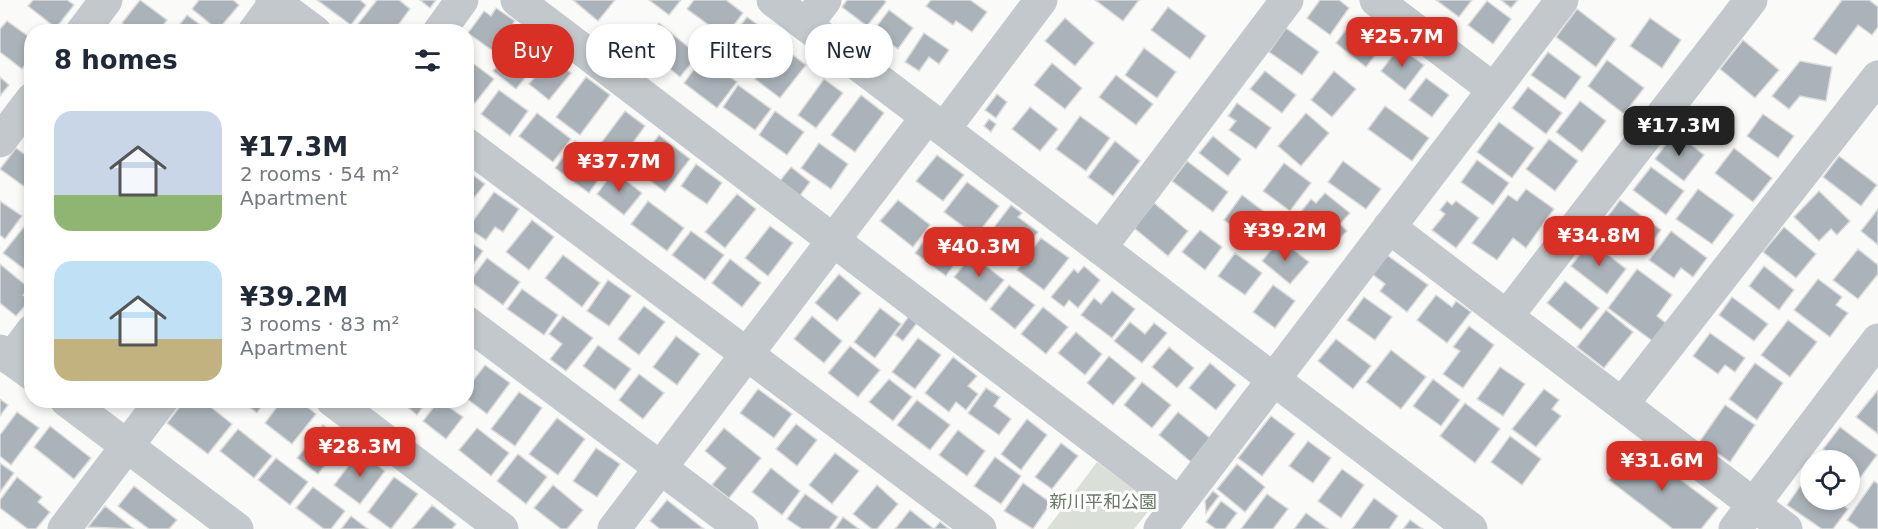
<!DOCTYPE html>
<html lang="en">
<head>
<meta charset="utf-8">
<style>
  :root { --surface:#fff; --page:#f2f2f3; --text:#1f2937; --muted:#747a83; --accent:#d93025 }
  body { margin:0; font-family:"DejaVu Sans","Noto Sans JP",sans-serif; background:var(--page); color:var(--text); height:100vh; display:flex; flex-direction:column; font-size:22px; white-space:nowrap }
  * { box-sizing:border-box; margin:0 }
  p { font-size:20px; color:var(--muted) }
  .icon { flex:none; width:33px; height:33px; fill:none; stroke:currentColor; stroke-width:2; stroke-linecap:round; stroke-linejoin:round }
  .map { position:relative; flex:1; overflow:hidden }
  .side { position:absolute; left:24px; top:24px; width:450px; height:384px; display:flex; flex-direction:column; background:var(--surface); border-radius:24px; box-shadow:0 3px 9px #0003 }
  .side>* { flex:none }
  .guide { position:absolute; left:492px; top:24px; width:570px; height:54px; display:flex; gap:12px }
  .tools { position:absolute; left:1800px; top:450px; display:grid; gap:12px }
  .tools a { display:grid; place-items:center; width:60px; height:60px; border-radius:50%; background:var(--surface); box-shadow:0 3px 9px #0003; font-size:30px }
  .price { position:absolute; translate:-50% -51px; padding:0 14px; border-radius:12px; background:var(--accent); color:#fff; font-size:20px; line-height:39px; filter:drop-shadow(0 2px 3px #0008) }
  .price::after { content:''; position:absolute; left:50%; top:36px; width:18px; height:14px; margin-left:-9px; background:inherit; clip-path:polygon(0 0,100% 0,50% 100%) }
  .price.current { background:#222; color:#fff }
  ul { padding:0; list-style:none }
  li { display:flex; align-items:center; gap:18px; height:150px; padding:0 30px }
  li span { display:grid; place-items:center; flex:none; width:168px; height:120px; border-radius:18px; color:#555 }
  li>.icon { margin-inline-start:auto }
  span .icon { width:72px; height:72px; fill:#fffc; stroke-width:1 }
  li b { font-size:26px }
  h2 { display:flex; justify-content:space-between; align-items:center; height:72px; padding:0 30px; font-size:26px }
  .tag { padding:0 21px; border-radius:24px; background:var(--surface); box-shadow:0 3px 9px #0003; font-size:21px; line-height:54px }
  .tag.current { background:var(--accent); color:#fff }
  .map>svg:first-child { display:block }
  .green { fill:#dadfd7 }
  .building { fill:#aab3b9; stroke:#dcdcda; stroke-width:1.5 }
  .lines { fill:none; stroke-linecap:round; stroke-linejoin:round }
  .minor { stroke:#c3c8cc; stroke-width:33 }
  .labels { text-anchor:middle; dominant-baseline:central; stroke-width:6; stroke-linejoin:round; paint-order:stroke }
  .park-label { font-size:18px; fill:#687a64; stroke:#fff }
</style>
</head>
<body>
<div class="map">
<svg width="1878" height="529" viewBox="0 0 1878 529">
  <rect width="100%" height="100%" fill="#fafaf8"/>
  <polygon class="green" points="1097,462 1154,504 1134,529 1047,529"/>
  <g class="building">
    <polygon points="33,0 67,0 74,5 56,28 28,6"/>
    <polygon points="140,0 167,20 158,32 132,32 122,23"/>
    <polygon points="199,0 233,0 239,5 218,30 192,9"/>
    <polygon points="317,0 360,0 366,5 351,25"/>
    <polygon points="377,0 399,0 410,9 393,32 358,32 354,29"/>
    <polygon points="420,0 436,0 430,8"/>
    <polygon points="573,0 615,0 598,21"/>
    <polygon points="649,0 681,0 669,15"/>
    <polygon points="694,0 726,0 743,13 725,37 687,9"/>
    <polygon points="847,0 884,0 886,2 867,26 842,7"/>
    <polygon points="931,0 970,0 987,12 972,32 956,21 953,25 926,6"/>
    <polygon points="1095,0 1139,0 1123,21"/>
    <polygon points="1320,0 1339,0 1349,8 1330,35 1307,18"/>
    <polygon points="1436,0 1472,0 1459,17"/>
    <polygon points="1501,0 1518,0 1511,8"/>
    <polygon points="1842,0 1869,0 1878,7 1878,27 1872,35 1858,25 1836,55 1813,39"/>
    <polygon points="1487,1 1511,19 1493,44 1468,25"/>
    <polygon points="1168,7 1206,36 1190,59 1151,30"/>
    <polygon points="496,8 515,21 493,51 468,33 484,11 491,16"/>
    <polygon points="1577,9 1616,39 1596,67 1556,37"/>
    <polygon points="889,10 913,28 898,49 873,31"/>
    <polygon points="187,15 210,32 174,32"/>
    <polygon points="747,17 772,35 755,58 730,39"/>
    <polygon points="1065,18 1094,43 1075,66 1045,41"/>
    <polygon points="1650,18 1681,40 1662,68 1630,46"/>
    <polygon points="1362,20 1387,40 1366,67 1336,43 1348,27 1354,31"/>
    <polygon points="7,21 32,39 32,56 22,69 0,52 0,29"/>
    <polygon points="659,23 698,55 680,77 641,45"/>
    <polygon points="1286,28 1319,52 1302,75 1269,52"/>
    <polygon points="924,33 949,50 939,64 929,57 919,71 905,62"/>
    <polygon points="1743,40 1779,70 1755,98 1720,69"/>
    <polygon points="514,43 538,62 516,89 493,71"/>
    <polygon points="781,46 806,65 780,98 755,79"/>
    <polygon points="1399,47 1424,65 1405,90 1381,71"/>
    <polygon points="1144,48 1176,72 1157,98 1125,75"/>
    <polygon points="1548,52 1581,77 1565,99 1531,75"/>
    <polygon points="551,57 571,73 549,100 529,84"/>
    <polygon points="703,57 737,82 717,108 684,83"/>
    <polygon points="466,58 494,79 475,103 466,96"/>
    <polygon points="1607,60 1644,88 1624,114 1588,86"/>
    <polygon points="1800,61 1832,67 1826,101 1800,96 1789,109 1772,96"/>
    <polygon points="1052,63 1082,88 1065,109 1034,85"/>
    <polygon points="1265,71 1296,95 1282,113 1250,89"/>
    <polygon points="1334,71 1356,89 1332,117 1311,100"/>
    <polygon points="1116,75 1153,104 1136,125 1099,97"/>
    <polygon points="0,77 9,85 0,96"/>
    <polygon points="586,77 610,95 580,135 556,117"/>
    <polygon points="1426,78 1449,95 1432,117 1409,100"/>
    <polygon points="824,79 843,93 816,128 798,115"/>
    <polygon points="738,85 771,109 755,130 723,107"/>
    <polygon points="1528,87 1562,113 1546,134 1512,108"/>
    <polygon points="499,90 528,111 510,136 481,114"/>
    <polygon points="997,94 1007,102 996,118 985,110"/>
    <polygon points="861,95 884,113 855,152 831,135"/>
    <polygon points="1580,101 1606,121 1582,152 1556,132"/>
    <polygon points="1237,103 1271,128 1256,149 1229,130 1236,121 1228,116"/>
    <polygon points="1385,106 1429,138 1412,161 1368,129"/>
    <polygon points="1030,107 1058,129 1040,151 1012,129"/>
    <polygon points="625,111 645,126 622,158 601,143"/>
    <polygon points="775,111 804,132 787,155 759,135"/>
    <polygon points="537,113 571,139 553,162 519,136"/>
    <polygon points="1306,113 1329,133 1301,166 1278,146"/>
    <polygon points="1763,114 1794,136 1778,158 1747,136"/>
    <polygon points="1080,116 1110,138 1086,171 1056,149"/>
    <polygon points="989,119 996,124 991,132 984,126"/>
    <polygon points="1499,122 1534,148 1512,178 1477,152"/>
    <polygon points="1675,132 1704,155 1684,181 1655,159"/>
    <polygon points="659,135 690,159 665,192 634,168"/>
    <polygon points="1213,136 1241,159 1228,176 1199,153"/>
    <polygon points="1549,139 1578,161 1555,191 1526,169"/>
    <polygon points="575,141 608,166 589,193 555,168"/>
    <polygon points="1115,141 1140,161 1113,196 1088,177"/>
    <polygon points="819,143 848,164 831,189 801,168"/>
    <polygon points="16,148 32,160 32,192 0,169"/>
    <polygon points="1734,148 1772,178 1753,202 1715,173"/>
    <polygon points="937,155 964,175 943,201 916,181"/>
    <polygon points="1839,156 1877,185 1861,206 1823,177"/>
    <polygon points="1477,160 1509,183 1493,205 1461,182"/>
    <polygon points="1187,161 1228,192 1213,212 1172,181"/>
    <polygon points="1343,161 1381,189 1366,209 1328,182"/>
    <polygon points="1284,163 1311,183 1290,211 1263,191"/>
    <polygon points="696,164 722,183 707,204 681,186"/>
    <polygon points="791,167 810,182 799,197 779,182"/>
    <polygon points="1651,167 1684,191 1666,215 1633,190"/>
    <polygon points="466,170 485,184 466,208"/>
    <polygon points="614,171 642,193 624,215 597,194"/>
    <polygon points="967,182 999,206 976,236 944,212"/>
    <polygon points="1526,189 1554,209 1526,248 1513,238 1497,260 1472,243 1508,195 1517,201"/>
    <polygon points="1698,189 1734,215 1712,244 1676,219"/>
    <polygon points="1819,191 1850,221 1837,235 1831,229 1819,241 1794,217"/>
    <polygon points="494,192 519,209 503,232 495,227 486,240 468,228"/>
    <polygon points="1325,193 1350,213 1340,224 1347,231 1335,243 1300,213 1311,199 1316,203"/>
    <polygon points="737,194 756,209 725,248 705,232"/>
    <polygon points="1242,195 1271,217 1253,241 1224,220"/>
    <polygon points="898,200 930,225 913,247 880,221"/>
    <polygon points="1620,200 1661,230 1645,251 1605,220"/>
    <polygon points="0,201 22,216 5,239 0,235"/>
    <polygon points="648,201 684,228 667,251 631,224"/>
    <polygon points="1447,201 1452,205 1456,201 1479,218 1456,248 1432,230 1445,214 1440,210"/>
    <polygon points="1154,203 1188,231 1168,256 1134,228"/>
    <polygon points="1011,205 1022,213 1018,217 1038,232 1013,266 982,243"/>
    <polygon points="1878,209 1878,245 1861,231"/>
    <polygon points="532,220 554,237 529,270 506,252"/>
    <polygon points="27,223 32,226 32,275 3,253"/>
    <polygon points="770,226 793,243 768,276 745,258"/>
    <polygon points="1784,227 1816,254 1796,278 1763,252"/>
    <polygon points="934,228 964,251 946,276 915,253"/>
    <polygon points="1200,230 1222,247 1205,270 1182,252"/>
    <polygon points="691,231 724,255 705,280 672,255"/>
    <polygon points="1671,231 1707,258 1693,277 1681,268 1674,278 1649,260"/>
    <polygon points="1041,238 1069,258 1044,290 1017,270"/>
    <polygon points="466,239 483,251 466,274"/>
    <polygon points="1280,239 1309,262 1290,284 1262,261"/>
    <polygon points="1591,241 1626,269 1607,294 1571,266"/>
    <polygon points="1858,249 1878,265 1878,274 1858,299 1833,280"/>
    <polygon points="1235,253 1262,273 1245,295 1218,276"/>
    <polygon points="563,255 600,283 582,307 545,278"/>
    <polygon points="972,255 1004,280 986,302 954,277"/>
    <polygon points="1387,255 1428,285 1407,312 1380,291 1385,284 1372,274"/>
    <polygon points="487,258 520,282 503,305 470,281"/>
    <polygon points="730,259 761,283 742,307 712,283"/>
    <polygon points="0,264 29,288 23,295 30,300 16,316 0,303"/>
    <polygon points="1084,266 1100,280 1078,308 1069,300 1064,307 1051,297 1074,269 1078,273"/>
    <polygon points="1764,266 1794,290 1779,310 1749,286"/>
    <polygon points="1637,269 1672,295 1657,316 1667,324 1654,342 1608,308"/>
    <polygon points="839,274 861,293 837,321 815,303"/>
    <polygon points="1818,279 1842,297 1836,305 1848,313 1830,337 1794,310"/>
    <polygon points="608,280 631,296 609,326 587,311"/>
    <polygon points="1565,281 1599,308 1581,330 1547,303"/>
    <polygon points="1009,285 1035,305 1015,329 990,309"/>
    <polygon points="1273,285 1295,301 1275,328 1253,312"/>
    <polygon points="522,289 558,315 544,335 507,309"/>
    <polygon points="1112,291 1135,309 1112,338 1081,315 1094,298 1101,304"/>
    <polygon points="1436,295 1452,307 1456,301 1471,312 1447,343 1417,320"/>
    <polygon points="1364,297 1392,317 1375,340 1347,320"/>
    <polygon points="1732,297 1768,324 1754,341 1719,315"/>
    <polygon points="644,306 665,322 639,355 618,339"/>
    <polygon points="1043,307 1068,327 1046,354 1021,334"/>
    <polygon points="880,308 901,324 875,358 854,342"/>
    <polygon points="1606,310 1633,332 1604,368 1577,347"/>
    <polygon points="563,316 593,338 566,371 550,359 562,344 549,334"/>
    <polygon points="812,316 842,341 824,363 794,339"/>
    <polygon points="909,316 917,323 903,341 895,335"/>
    <polygon points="1788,320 1817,342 1790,377 1761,355"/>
    <polygon points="1130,322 1145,334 1154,323 1167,333 1142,363 1114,341"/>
    <polygon points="1469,326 1494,345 1463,388 1443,374 1460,351 1453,347"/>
    <polygon points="1076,332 1102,354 1085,375 1058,353"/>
    <polygon points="1710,333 1745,358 1735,372 1725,365 1718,374 1693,356"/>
    <polygon points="676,336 700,354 677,385 653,367"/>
    <polygon points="918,338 941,355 915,389 892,372"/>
    <polygon points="1336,339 1371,366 1353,389 1318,361"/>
    <polygon points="598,345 631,369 615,390 583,366"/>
    <polygon points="850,346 880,370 858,397 828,373"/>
    <polygon points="1169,347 1194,368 1177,388 1152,367"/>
    <polygon points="1391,350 1426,377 1401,409 1366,382"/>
    <polygon points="1109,356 1136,378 1113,405 1087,383"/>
    <polygon points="953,357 977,376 968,386 978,394 966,410 956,402 949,412 925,393"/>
    <polygon points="1210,363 1236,385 1216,410 1189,388"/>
    <polygon points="1755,363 1783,383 1757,420 1729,399"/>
    <polygon points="485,365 510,383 487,414 466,398 466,390"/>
    <polygon points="1500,367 1525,384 1503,416 1477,399"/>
    <polygon points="639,374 664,393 643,419 619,400"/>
    <polygon points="889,379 912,397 893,421 869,402"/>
    <polygon points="1433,379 1460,400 1441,426 1413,406"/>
    <polygon points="1142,382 1171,405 1152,428 1124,405"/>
    <polygon points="986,388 1000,397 994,406 1011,419 999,435 968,413"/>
    <polygon points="758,389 792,414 774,438 740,413"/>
    <polygon points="1544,389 1559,400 1552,409 1561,416 1536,447 1512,429"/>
    <polygon points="1878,390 1878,434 1856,417"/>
    <polygon points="519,392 542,408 515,446 491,429"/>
    <polygon points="0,399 8,405 0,416"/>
    <polygon points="185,400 202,400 232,424 208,454 167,423"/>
    <polygon points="240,400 266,400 257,413"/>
    <polygon points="282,400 299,400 316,414 292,444 265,423"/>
    <polygon points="399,400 428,400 417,415"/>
    <polygon points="439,400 463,417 446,439 423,421"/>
    <polygon points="917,400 950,425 930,450 897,425"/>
    <polygon points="1465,403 1500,429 1475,463 1440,436"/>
    <polygon points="1725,405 1755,425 1730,462 1700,441"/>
    <polygon points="17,412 39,428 11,465 0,456 0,435"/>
    <polygon points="1178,412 1210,438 1191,462 1159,435"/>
    <polygon points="1271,416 1295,434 1262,476 1238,458"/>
    <polygon points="557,418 585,439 558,475 529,454"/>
    <polygon points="1027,419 1047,435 1021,470 1001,454"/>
    <polygon points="796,424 817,440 797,466 776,449"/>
    <polygon points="323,425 344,441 318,474 297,458"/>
    <polygon points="50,426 91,458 74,479 34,447"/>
    <polygon points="1840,427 1877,455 1860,478 1850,470 1850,460 1837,460 1823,449"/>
    <polygon points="477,428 509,453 491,476 459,450"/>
    <polygon points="724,428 761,458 729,498 712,485 726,468 705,451"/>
    <polygon points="238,429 272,456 254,478 220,451"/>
    <polygon points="958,430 985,451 967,476 939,455"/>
    <polygon points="1510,436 1541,459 1522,485 1491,462"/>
    <polygon points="1308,441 1331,458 1313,483 1289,466"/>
    <polygon points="1061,443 1078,456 1052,489 1035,477"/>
    <polygon points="1636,446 1718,508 1701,529 1673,529 1609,480"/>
    <polygon points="596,448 620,464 597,497 573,481"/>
    <polygon points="359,452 385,471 360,504 334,485"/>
    <polygon points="835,453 859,471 832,504 809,485"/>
    <polygon points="518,454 547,477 526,504 497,481"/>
    <polygon points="995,457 1021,476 1001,504 974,486"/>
    <polygon points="276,458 308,482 290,505 258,480"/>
    <polygon points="0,463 14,473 0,492"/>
    <polygon points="1237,464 1265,487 1245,512 1217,489"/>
    <polygon points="771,468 800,491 782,515 752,492"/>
    <polygon points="1342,469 1364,485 1341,518 1318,501"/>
    <polygon points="1810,472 1810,500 1846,500 1842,505 1848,509 1833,529 1822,529 1787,505"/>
    <polygon points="17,477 42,497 38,502 50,512 36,529 28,529 0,508 0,500"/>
    <polygon points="394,477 418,494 391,529 368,512"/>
    <polygon points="1874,481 1878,484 1878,529 1860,529 1847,520"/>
    <polygon points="1023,483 1051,503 1033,529 1004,511"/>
    <polygon points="553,485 583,510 567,529 561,529 534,508"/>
    <polygon points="877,485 898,504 877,529 872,529 853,514"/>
    <polygon points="134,486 177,520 169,529 149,529 118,506"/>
    <polygon points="313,487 345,511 331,529 324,529 296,508"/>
    <polygon points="1213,491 1219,496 1206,513 1205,501"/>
    <polygon points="805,494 838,517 829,529 802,529 787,519"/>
    <polygon points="1267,494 1288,509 1273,529 1241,529"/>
    <polygon points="1374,498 1398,516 1389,529 1352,529"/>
    <polygon points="667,500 704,529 660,529 650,521"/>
    <polygon points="1221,501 1237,513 1225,529 1216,529 1206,522"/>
    <polygon points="432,505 456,524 452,529 412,529"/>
    <polygon points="105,506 134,529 88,527"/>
    <polygon points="910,510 934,529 940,522 949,529 895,529"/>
    <polygon points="1306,513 1328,529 1294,529"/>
    <polygon points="351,516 368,529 341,529"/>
    <polygon points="843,517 859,529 835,529"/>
    <polygon points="1410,520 1423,529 1403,529"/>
  </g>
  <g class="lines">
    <g class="minor">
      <polyline points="272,0 315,32"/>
      <polyline points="517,0 1179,503"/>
      <polyline points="773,0 1471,529"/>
      <polyline points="1376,0 1493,89"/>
      <polyline points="806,25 825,0"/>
      <polyline points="82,32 106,0"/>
      <polyline points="254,32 277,0"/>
      <polyline points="439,32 462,0"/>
      <polyline points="944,129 1041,0"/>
      <polyline points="0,141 32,99"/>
      <polyline points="466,144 980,529"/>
      <polyline points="1389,227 1786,529"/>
      <polyline points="1100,248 1287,0"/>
      <polyline points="1507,316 1751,0"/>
      <polyline points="466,322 742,529"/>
      <polyline points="0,351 32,374"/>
      <polyline points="11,359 32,331"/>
      <polyline points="66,400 237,529"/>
      <polyline points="332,400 502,529"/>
      <polyline points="1623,403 1878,77"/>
      <polyline points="64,529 162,400"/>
      <polyline points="614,529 927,117"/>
      <polyline points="1160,529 1562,0"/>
      <polyline points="1735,529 1878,340"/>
    </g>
  </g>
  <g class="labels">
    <g class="park-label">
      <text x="1103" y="501">新川平和公園</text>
    </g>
  </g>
</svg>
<div class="tools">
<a><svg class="icon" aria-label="locate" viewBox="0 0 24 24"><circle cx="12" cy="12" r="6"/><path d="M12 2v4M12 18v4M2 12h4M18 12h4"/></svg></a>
</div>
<b class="price" style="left:1402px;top:68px">¥25.7M</b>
<b class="price current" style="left:1679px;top:157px">¥17.3M</b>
<b class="price" style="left:619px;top:193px">¥37.7M</b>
<b class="price" style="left:1285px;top:262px">¥39.2M</b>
<b class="price" style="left:1599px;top:267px">¥34.8M</b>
<b class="price" style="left:979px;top:278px">¥40.3M</b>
<b class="price" style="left:360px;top:478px">¥28.3M</b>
<b class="price" style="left:1662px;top:492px">¥31.6M</b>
<div class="guide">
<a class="tag current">Buy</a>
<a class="tag">Rent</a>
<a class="tag">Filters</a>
<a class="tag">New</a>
</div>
<section class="side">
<h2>8 homes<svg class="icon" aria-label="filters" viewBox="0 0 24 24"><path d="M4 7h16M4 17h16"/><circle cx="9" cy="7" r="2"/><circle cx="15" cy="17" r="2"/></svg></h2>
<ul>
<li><span style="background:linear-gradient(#c9d6e8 70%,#8fb573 0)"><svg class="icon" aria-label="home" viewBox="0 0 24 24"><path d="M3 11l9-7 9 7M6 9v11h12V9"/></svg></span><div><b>¥17.3M</b><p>2 rooms · 54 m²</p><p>Apartment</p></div></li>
<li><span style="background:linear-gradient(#bfe0f5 65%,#c2b280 0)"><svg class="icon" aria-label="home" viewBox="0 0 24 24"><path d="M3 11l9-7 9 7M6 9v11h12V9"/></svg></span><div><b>¥39.2M</b><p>3 rooms · 83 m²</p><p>Apartment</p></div></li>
</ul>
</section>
</div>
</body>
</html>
